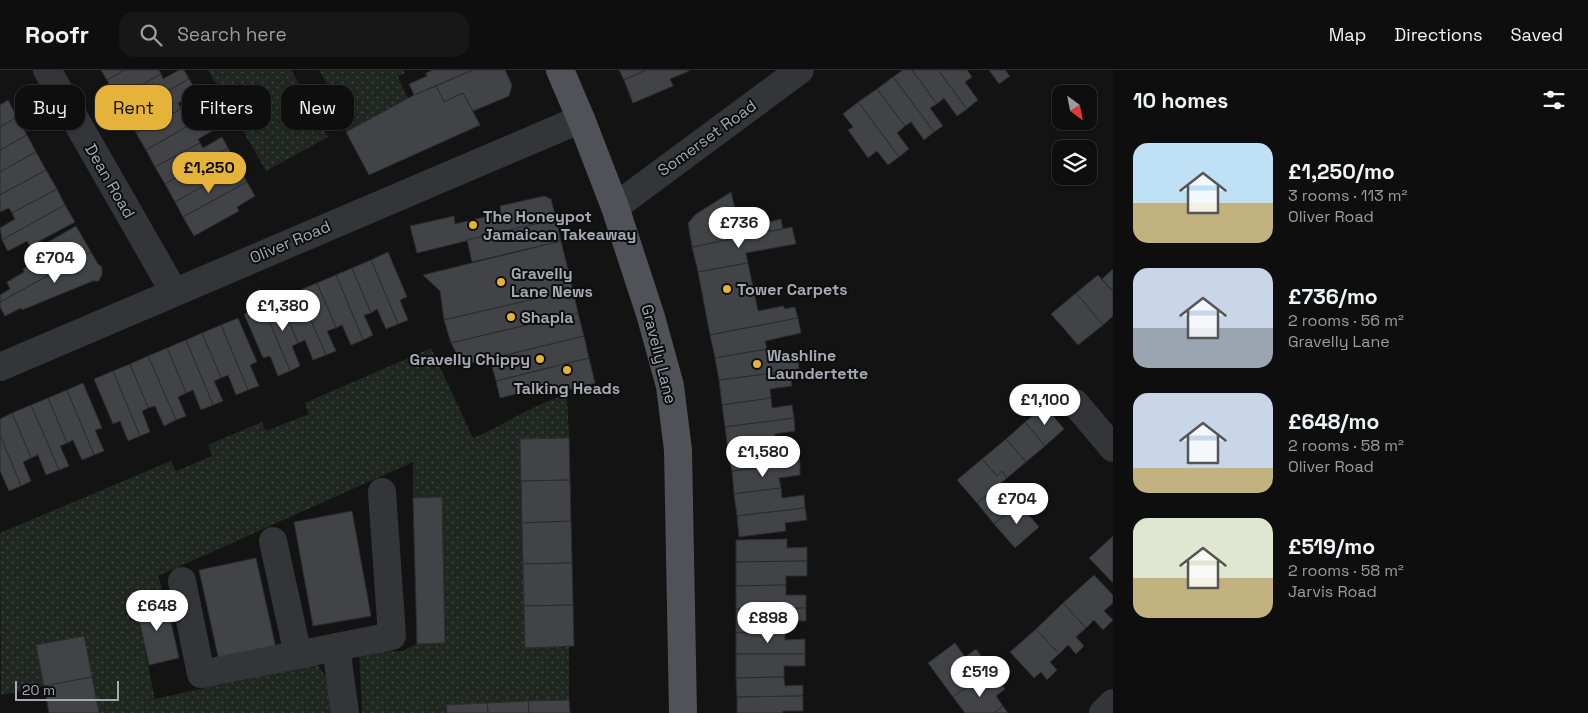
<!DOCTYPE html>
<html lang="en">
<head>
<meta charset="utf-8">
<style>
  :root { --surface:#0e0e0f; --page:#171718; --text:#f1f3f6; --muted:#9b9c9e; --line:#2e2e2f; --accent:#e5b23a }
  body { margin:0; font-family:"Space Grotesk",sans-serif; background:var(--page); color:var(--text); height:100vh; display:flex; flex-direction:column; font-size:19px; white-space:nowrap }
  * { box-sizing:border-box; margin:0 }
  p { font-size:16px; color:var(--muted) }
  .icon { flex:none; width:28px; height:28px; fill:none; stroke:currentColor; stroke-width:2; stroke-linecap:round; stroke-linejoin:round }
  .map { position:relative; flex:1; overflow:hidden }
  .details { display:flex; flex-direction:column; background:var(--surface); width:475px }
  .details>* { flex:none }
  .banner { position:absolute; left:15px; top:15px; width:475px; height:45px; display:flex; gap:10px }
  .needle { width:32px; rotate:148deg }
  .tools { position:absolute; left:1052px; top:15px; display:grid; gap:10px }
  .tools a { display:grid; place-items:center; width:45px; height:45px; border-radius:10px; background:var(--surface); box-shadow:0 1px 4px #0004,0 0 0 1px var(--line); font-size:25px }
  .scale { position:absolute; left:15px; bottom:12px; width:104px; box-sizing:border-box; padding-left:5px; border:2px solid #a5a9b4; border-top:0; font-size:14px; line-height:18px; white-space:nowrap; color:#a5a9b4; -webkit-text-stroke:4px #0e0e0f; paint-order:stroke }
  .price { position:absolute; translate:-50% -42px; padding:0 11px; border-radius:18px; background:#fff; color:#222; font-size:16px; line-height:32px; filter:drop-shadow(0 1px 2px #0008) }
  .price::after { content:''; position:absolute; left:50%; top:30px; width:15px; height:11px; margin-left:-8px; background:inherit; clip-path:polygon(0 0,100% 0,50% 100%) }
  .price.current { background:var(--accent); color:#111 }
  ul { padding:0; list-style:none }
  li { display:flex; align-items:center; gap:15px; height:125px; padding:0 20px }
  li span { display:grid; place-items:center; flex:none; width:140px; height:100px; border-radius:15px; color:#555 }
  li>.icon { margin-inline-start:auto }
  span .icon { width:60px; height:60px; fill:#fffc; stroke-width:1 }
  li b { font-size:21px }
  h2 { display:flex; justify-content:space-between; align-items:center; height:60px; padding:0 20px; font-size:21px }
  .pill { padding:0 18px; border-radius:15px; background:var(--surface); box-shadow:0 1px 4px #0004,0 0 0 1px var(--line); font-size:18px; line-height:45px }
  .pill.current { background:var(--accent); color:#111 }
  header { display:flex; align-items:center; gap:30px; box-sizing:border-box; height:70px; padding:0 25px; background:var(--surface); border-bottom:1px solid var(--line) }
  header strong { font-size:24px }
  nav { display:flex; gap:28px; margin-inline-start:auto; font-size:18px }
  .search { width:350px; height:45px; background:var(--page); display:flex; align-items:center; gap:12px; box-sizing:border-box; padding:0 18px; border-radius:15px; color:var(--muted); font-size:19px }
  main { display:flex; flex:1; min-height:0 }
  .map>svg:first-child { display:block }
  .garden { fill:url(#garden-dots) }
  .building { fill:#424347; stroke:#2d2d30 }
  .lines { fill:none; stroke-linecap:round; stroke-linejoin:round }
  .minor { stroke:#343539; stroke-width:28 }
  .major { stroke:#505258; stroke-width:28 }
  .poi-dot { fill:#e5b23a; stroke:#0e0e0f; stroke-width:2 }
  .labels { text-anchor:middle; dominant-baseline:central; stroke-width:4; stroke-linejoin:round; paint-order:stroke }
  .street-label { font-size:16px; fill:#a5a9b4; stroke:#0e0e0f }
  .poi-label { font-size:16px; font-weight:bold; fill:#a5a9b4; stroke:#0e0e0f; text-anchor:start }
</style>
</head>
<body>
<header>
<strong>Roofr</strong>
<div class="search"><svg class="icon" aria-label="search" viewBox="0 0 24 24"><circle cx="10" cy="10" r="6"/><path d="M15 15l6 6"/></svg>Search here</div>
<nav><a>Map</a><a>Directions</a><a>Saved</a></nav>
</header>
<main>
<div class="map">
<svg width="1113" height="643" viewBox="0 0 1113 643">
  <defs>
    <pattern id="garden-dots" width="8" height="8" patternUnits="userSpaceOnUse" patternTransform="scale(1.25)"><rect width="8" height="8" fill="#1f2720"/><path d="M2 2h.1M6 6h.1" fill="none" stroke="#3d443e" stroke-width="1.8" stroke-linecap="round"/></pattern>
  </defs>
  <rect width="100%" height="100%" fill="#131314"/>
  <g class="garden">
    <polygon points="208,0 291,0 328,67 266,101"/>
    <polygon points="319,0 404,0 405,3 398,6 408,29 346,62 325,15 327,14"/>
    <path d="M431,278L473,368C505,355 534,333 567,325L569,368L520,370L525,577H569V630L447,635V643H362L359,582L402,581L417,574L445,573L442,428H413V392L158,506L166,530L136,537L155,629L316,593L327,608L331,643H99L92,607L1,625L0,463L171,391L176,401L212,386L208,375L262,352L266,361L309,344L305,333Z"/>
  </g>
  <g class="building">
    <polygon points="101,0 125,0 107,10"/>
    <polygon points="125,0 159,0 161,4 117,29 107,10"/>
    <polygon points="179,0 184,0 189,9 126,44 117,29 161,4 163,9"/>
    <polygon points="433,0 473,0 414,25 409,14 427,6 426,3"/>
    <polygon points="473,0 505,0 512,15 509,26 473,41 463,23 444,32 436,16"/>
    <polygon points="619,0 646,0 624,10"/>
    <polygon points="646,0 689,0 689,1 670,9 673,16 633,33 624,10"/>
    <polygon points="903,0 912,0 937,34 930,38 943,56 934,62 893,7"/>
    <polygon points="912,0 938,0 967,39 957,46 944,28 937,34"/>
    <polygon points="938,0 967,0 972,7 965,12 978,30 967,39"/>
    <polygon points="989,0 1005,0 1010,6 999,14"/>
    <polygon points="893,7 934,62 924,70 911,52 905,56 877,19"/>
    <polygon points="189,9 197,22 178,33 181,39 136,63 126,44"/>
    <polygon points="436,16 444,32 463,23 480,55 369,105 346,62 414,25"/>
    <polygon points="877,19 905,56 897,63 909,79 899,87 858,32"/>
    <polygon points="8,30 17,47 0,57 0,35"/>
    <polygon points="858,32 899,87 888,95 877,81 868,88 848,60 853,57 843,44"/>
    <polygon points="203,34 209,44 146,80 136,63 181,39 184,44"/>
    <polygon points="209,44 217,58 198,69 200,73 155,97 146,80"/>
    <polygon points="17,47 27,65 0,80 0,57"/>
    <polygon points="27,65 36,82 0,102 0,80"/>
    <polygon points="222,67 228,78 165,114 155,97 200,73 203,78"/>
    <polygon points="228,78 236,92 217,103 220,107 175,132 165,114"/>
    <polygon points="36,82 46,100 0,125 0,102"/>
    <polygon points="46,100 57,119 12,143 9,138 0,142 0,125"/>
    <polygon points="242,102 247,112 183,147 175,132 220,107 223,112"/>
    <polygon points="247,112 255,126 237,137 239,141 194,166 183,147"/>
    <polygon points="57,119 65,135 2,170 0,158 15,149 12,143"/>
    <polygon points="731,122 739,155 764,150 765,153 781,149 783,159 692,177 688,153 696,144"/>
    <polygon points="544,126 551,129 556,149 417,183 410,156 454,146 455,154 501,143 500,136"/>
    <polygon points="65,135 75,152 30,176 27,171 8,181 2,170"/>
    <polygon points="556,149 561,171 472,192 467,170"/>
    <polygon points="76,156 91,182 0,232 0,225 10,219 7,212 24,202 23,199 42,189 36,179"/>
    <polygon points="792,157 796,174 746,183 748,193 698,202 692,177"/>
    <polygon points="561,171 573,220 444,250 440,221 423,205"/>
    <polygon points="91,182 98,194 102,197 102,204 99,211 93,211 22,240 21,238 5,246 0,237 0,232"/>
    <polygon points="388,182 407,227 400,230 408,250 398,254 371,190"/>
    <polygon points="371,190 398,254 386,259 377,239 371,243 352,198"/>
    <polygon points="748,193 758,241 783,236 785,239 795,237 798,248 710,265 698,202"/>
    <polygon points="352,198 371,243 364,245 373,265 363,270 336,205"/>
    <polygon points="1113,199 1113,222 1102,209"/>
    <polygon points="336,205 363,270 351,275 342,255 336,258 317,213"/>
    <polygon points="1098,205 1113,222 1113,246 1103,255 1076,223"/>
    <polygon points="317,213 336,258 327,261 336,281 326,285 298,221"/>
    <polygon points="573,220 578,243 451,273 444,250"/>
    <polygon points="298,221 326,285 313,290 305,270 298,273 280,229"/>
    <polygon points="1076,223 1103,255 1078,275 1051,244"/>
    <polygon points="280,229 298,273 292,276 300,296 290,301 263,236"/>
    <polygon points="263,236 290,301 278,306 270,286 263,288 244,244"/>
    <polygon points="578,243 584,266 490,289 463,295 451,273"/>
    <polygon points="238,248 257,292 250,295 259,316 248,320 221,255"/>
    <polygon points="798,248 801,263 765,271 767,279 715,288 710,265"/>
    <polygon points="221,255 248,320 236,325 228,305 221,308 202,263"/>
    <polygon points="202,263 221,308 214,311 223,331 213,335 186,270"/>
    <polygon points="584,266 589,288 496,311 490,289"/>
    <polygon points="186,270 213,335 201,340 193,320 186,323 167,278"/>
    <polygon points="167,278 186,323 178,327 186,346 176,350 148,286"/>
    <polygon points="767,279 769,288 798,286 799,300 719,310 715,288"/>
    <polygon points="148,286 176,350 164,356 155,336 148,338 130,294"/>
    <polygon points="589,288 595,313 547,325 544,317 500,328 496,311"/>
    <polygon points="130,294 148,338 142,341 150,362 140,366 113,301"/>
    <polygon points="113,301 140,366 128,371 120,351 113,354 94,309"/>
    <polygon points="790,301 792,316 770,319 771,328 722,335 719,310"/>
    <polygon points="83,313 102,358 95,360 104,381 94,385 67,320"/>
    <polygon points="67,320 94,385 82,390 73,370 67,373 48,328"/>
    <polygon points="48,328 67,373 60,376 69,396 59,400 31,335"/>
    <polygon points="771,328 772,338 792,335 794,348 725,357 722,335"/>
    <polygon points="31,335 59,400 46,405 38,385 31,388 12,343"/>
    <polygon points="1045,336 1064,359 1045,376 1025,352"/>
    <polygon points="12,343 31,388 23,392 31,411 21,416 0,365 0,349"/>
    <polygon points="794,348 795,361 775,364 776,375 728,381 725,357"/>
    <polygon points="1025,352 1045,376 1026,392 1006,369"/>
    <polygon points="0,365 21,416 9,421 0,401"/>
    <polygon points="569,368 570,410 521,411 520,369"/>
    <polygon points="1006,369 1026,392 1007,408 1002,401 997,406 982,389"/>
    <polygon points="776,375 777,382 797,379 800,392 732,401 728,381"/>
    <polygon points="982,389 997,406 1002,401 1007,408 977,433 957,410"/>
    <polygon points="800,392 800,405 779,408 781,418 734,424 732,401"/>
    <polygon points="570,410 571,451 522,453 521,411"/>
    <polygon points="1001,413 1019,433 994,454 977,433"/>
    <polygon points="781,418 782,428 804,425 805,438 737,446 734,424"/>
    <polygon points="442,427 445,573 417,574 413,428"/>
    <polygon points="1019,433 1039,457 1015,478 994,454"/>
    <polygon points="805,438 807,450 785,453 786,461 739,467 737,446"/>
    <polygon points="352,441 371,546 313,556 294,452"/>
    <polygon points="571,451 572,493 523,494 522,453"/>
    <polygon points="1113,466 1113,513 1089,488"/>
    <polygon points="787,469 787,478 807,477 807,491 736,492 736,470"/>
    <polygon points="256,488 276,578 219,591 199,500"/>
    <polygon points="807,491 807,506 786,506 786,515 736,516 736,492"/>
    <polygon points="572,493 573,535 524,536 523,494"/>
    <polygon points="1094,505 1113,525 1113,533 1104,541 1113,550 1103,560 1094,550 1086,558 1063,533"/>
    <polygon points="786,515 786,525 806,525 806,538 736,539 736,516"/>
    <polygon points="166,530 179,588 149,595 136,536"/>
    <polygon points="1063,533 1086,558 1076,567 1084,576 1076,584 1068,575 1059,584 1036,559"/>
    <polygon points="573,535 574,576 525,578 524,536"/>
    <polygon points="806,538 806,551 785,551 785,562 736,563 736,539"/>
    <polygon points="1036,559 1059,584 1050,592 1057,600 1047,610 1041,602 1034,608 1010,582"/>
    <polygon points="785,562 785,570 805,569 805,584 736,584 736,563"/>
    <polygon points="84,566 92,607 44,616 36,575"/>
    <polygon points="955,573 965,587 976,579 984,590 973,598 980,607 953,627 928,593"/>
    <polygon points="736,584 805,584 805,596 784,596 784,607 736,608"/>
    <polygon points="92,607 99,643 49,643 44,616"/>
    <polygon points="784,607 785,616 803,615 803,626 737,627 736,608"/>
    <polygon points="980,607 989,618 998,610 1005,619 996,626 1003,636 994,643 965,643 953,627"/>
    <polygon points="803,626 803,641 783,641 783,643 737,643 737,627"/>
    <polygon points="569,630 570,643 529,643 528,631"/>
    <polygon points="528,631 529,643 488,643 487,633"/>
    <polygon points="487,633 488,643 447,643 446,635"/>
    <polygon points="1003,636 1008,643 994,643"/>
  </g>
  <g class="lines">
    <g class="minor">
      <polyline points="47,0 174,222"/>
      <polyline points="615,137 800,0"/>
      <polyline points="0,297 581,49"/>
      <polyline points="1075,333 1113,378"/>
      <polyline points="273,471 298,585"/>
      <polyline points="182,511 201,604 392,566 382,422"/>
      <polyline points="336,577 345,643"/>
      <polyline points="1103,643 1113,633"/>
    </g>
    <polyline class="major" points="560,0 581,49 615,137 651,247 670,316 678,380 683,643"/>
  </g>
  <g class="poi-dot">
    <circle cx="473" cy="155" r="5"/>
    <circle cx="501" cy="212" r="5"/>
    <circle cx="727" cy="219" r="5"/>
    <circle cx="511" cy="247" r="5"/>
    <circle cx="540" cy="289" r="5"/>
    <circle cx="757" cy="294" r="5"/>
    <circle cx="567" cy="300" r="5"/>
  </g>
  <g class="labels">
    <g class="street-label">
      <text transform="translate(707 68) rotate(-36)">Somerset Road</text>
      <text transform="translate(110 111) rotate(60)">Dean Road</text>
      <text transform="translate(290 172) rotate(-23)">Oliver Road</text>
      <text transform="translate(659 284) rotate(76)">Gravelly Lane</text>
    </g>
    <g class="poi-label">
      <text x="483" y="146">The Honeypot<tspan x="483" dy="18">Jamaican Takeaway</tspan></text>
      <text x="511" y="203">Gravelly<tspan x="511" dy="18">Lane News</tspan></text>
      <text x="737" y="219">Tower Carpets</text>
      <text x="521" y="247">Shapla</text>
      <text x="767" y="285">Washline<tspan x="767" dy="18">Laundertette</tspan></text>
      <text x="530" y="289" text-anchor="end">Gravelly Chippy</text>
      <text x="567" y="318" text-anchor="middle">Talking Heads</text>
    </g>
  </g>
</svg>
<div class="tools">
<a><svg class="needle" viewBox="-14 -14 28 28"><path d="M0-13l5 13h-10z" fill="#e53935"/><path d="M0 13l5-13h-10z" fill="#9b9c9e"/></svg></a>
<a><svg class="icon" aria-label="layers" viewBox="0 0 24 24"><path d="M12 4l9 5-9 5-9-5zM3 14l9 5 9-5"/></svg></a>
</div>
<div class="scale">20 m</div>
<b class="price current" style="left:209px;top:124px">£1,250</b>
<b class="price" style="left:739px;top:179px">£736</b>
<b class="price" style="left:55px;top:214px">£704</b>
<b class="price" style="left:283px;top:262px">£1,380</b>
<b class="price" style="left:1045px;top:356px">£1,100</b>
<b class="price" style="left:763px;top:408px">£1,580</b>
<b class="price" style="left:1017px;top:455px">£704</b>
<b class="price" style="left:157px;top:562px">£648</b>
<b class="price" style="left:768px;top:574px">£898</b>
<b class="price" style="left:980px;top:628px">£519</b>
<div class="banner">
<a class="pill">Buy</a>
<a class="pill current">Rent</a>
<a class="pill">Filters</a>
<a class="pill">New</a>
</div>
</div>
<section class="details">
<h2>10 homes<svg class="icon" aria-label="filters" viewBox="0 0 24 24"><path d="M4 7h16M4 17h16"/><circle cx="9" cy="7" r="2"/><circle cx="15" cy="17" r="2"/></svg></h2>
<ul>
<li><span style="background:linear-gradient(#bfe0f5 60%,#c2b280 0)"><svg class="icon" aria-label="home" viewBox="0 0 24 24"><path d="M3 11l9-7 9 7M6 9v11h12V9"/></svg></span><div><b>£1,250/mo</b><p>3 rooms · 113 m²</p><p>Oliver Road</p></div></li>
<li><span style="background:linear-gradient(#c9d6e8 60%,#9aa5b1 0)"><svg class="icon" aria-label="home" viewBox="0 0 24 24"><path d="M3 11l9-7 9 7M6 9v11h12V9"/></svg></span><div><b>£736/mo</b><p>2 rooms · 56 m²</p><p>Gravelly Lane</p></div></li>
<li><span style="background:linear-gradient(#c9d6e8 75%,#c2b280 0)"><svg class="icon" aria-label="home" viewBox="0 0 24 24"><path d="M3 11l9-7 9 7M6 9v11h12V9"/></svg></span><div><b>£648/mo</b><p>2 rooms · 58 m²</p><p>Oliver Road</p></div></li>
<li><span style="background:linear-gradient(#dfe7d0 60%,#c2b280 0)"><svg class="icon" aria-label="home" viewBox="0 0 24 24"><path d="M3 11l9-7 9 7M6 9v11h12V9"/></svg></span><div><b>£519/mo</b><p>2 rooms · 58 m²</p><p>Jarvis Road</p></div></li>
</ul>
</section>
</main>
</body>
</html>
